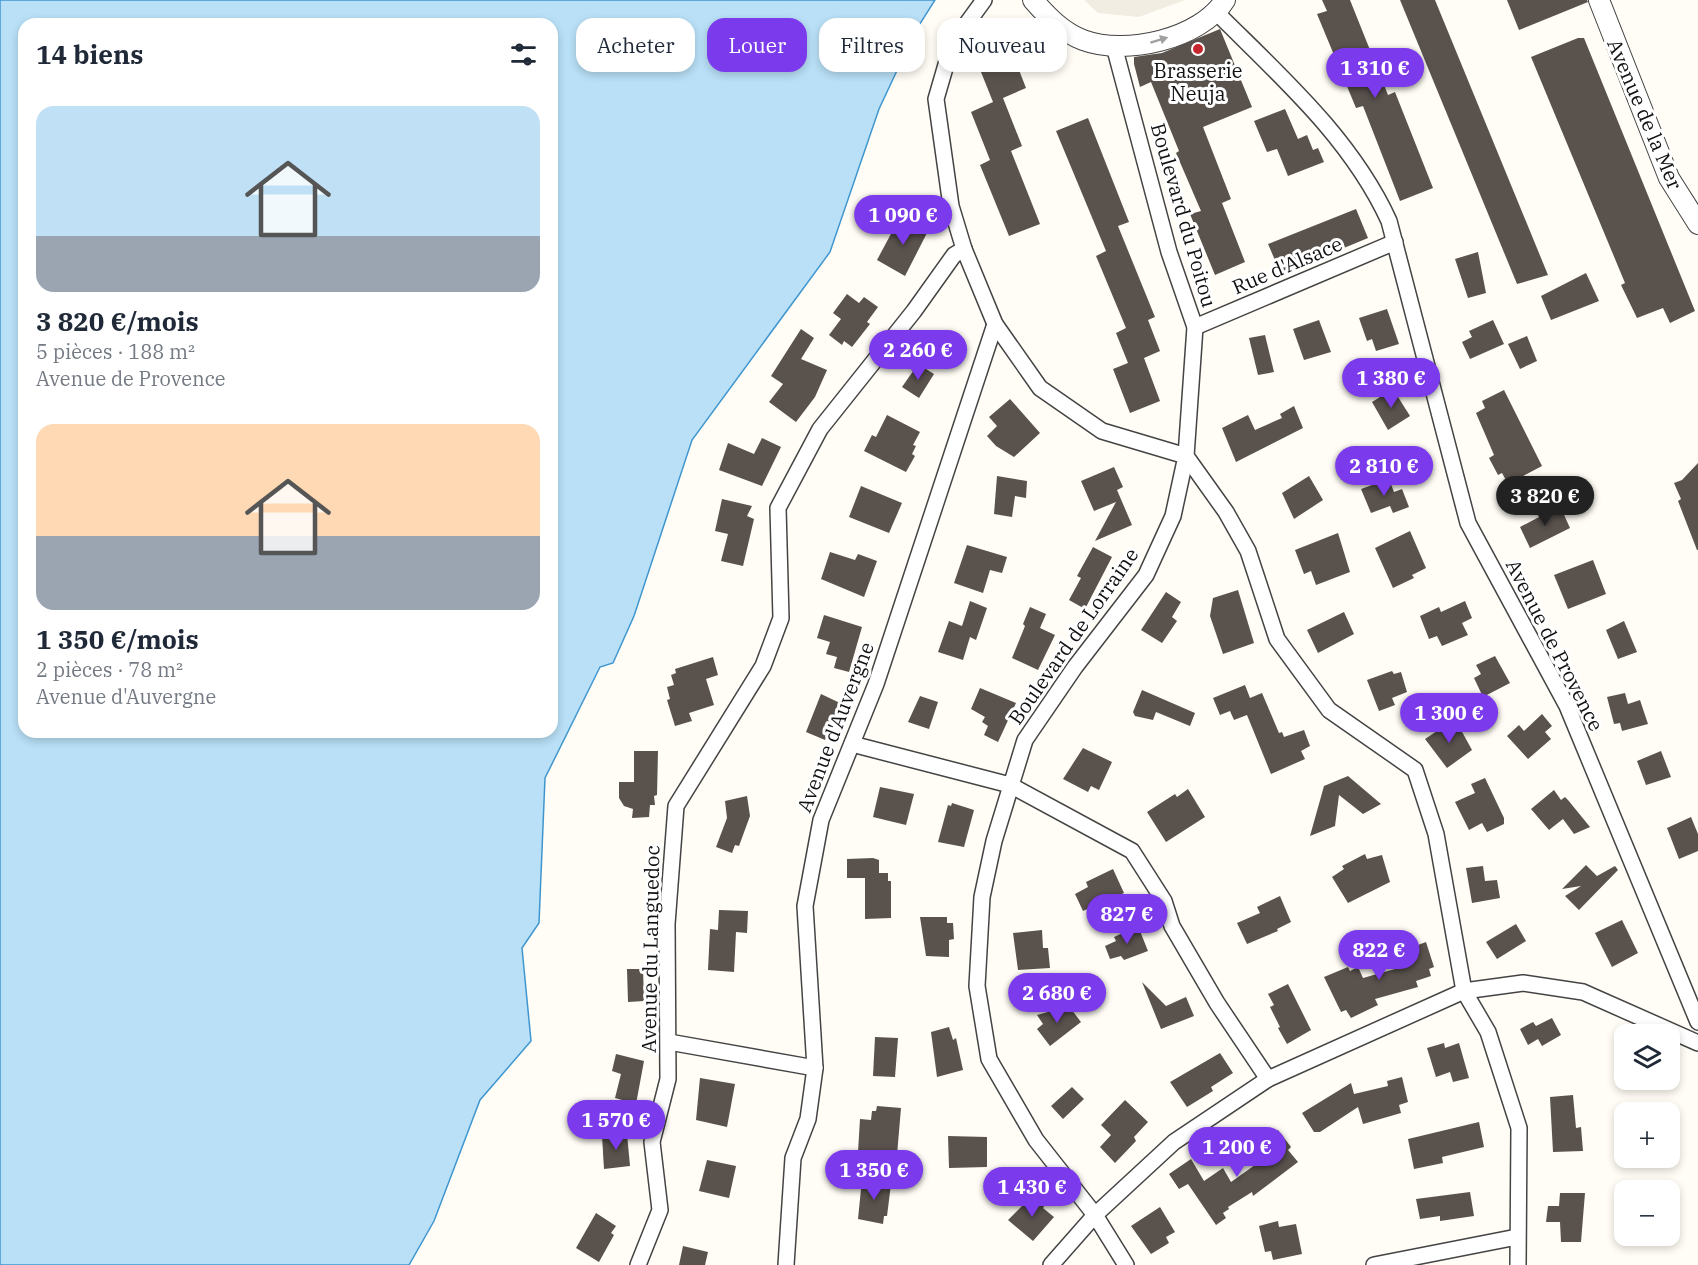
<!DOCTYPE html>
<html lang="fr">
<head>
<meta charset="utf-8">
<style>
  :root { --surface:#fff; --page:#f2f2f3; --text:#1f2937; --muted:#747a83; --accent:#7c3aed }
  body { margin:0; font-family:"IBM Plex Serif",serif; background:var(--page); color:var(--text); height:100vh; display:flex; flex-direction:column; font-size:22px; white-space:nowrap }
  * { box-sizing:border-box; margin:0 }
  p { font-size:20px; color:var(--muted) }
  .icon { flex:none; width:33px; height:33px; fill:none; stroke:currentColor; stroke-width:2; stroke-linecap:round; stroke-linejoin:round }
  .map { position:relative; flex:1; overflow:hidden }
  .drawer { position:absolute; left:18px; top:18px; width:540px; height:720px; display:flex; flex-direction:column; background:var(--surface); border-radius:18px; box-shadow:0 3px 9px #0003 }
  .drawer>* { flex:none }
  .hud { position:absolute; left:576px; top:18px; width:570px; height:54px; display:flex; gap:12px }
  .fabs { position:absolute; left:1614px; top:1024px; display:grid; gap:12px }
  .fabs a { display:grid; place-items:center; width:66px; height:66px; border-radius:12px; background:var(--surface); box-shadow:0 3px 9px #0003; font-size:30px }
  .price { position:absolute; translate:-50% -51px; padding:0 14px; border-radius:21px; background:var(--accent); color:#fff; font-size:20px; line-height:39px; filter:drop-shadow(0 2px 3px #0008) }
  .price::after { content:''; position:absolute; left:50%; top:36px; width:18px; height:14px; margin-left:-9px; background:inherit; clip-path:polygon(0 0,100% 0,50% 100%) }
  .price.active { background:#222; color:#fff }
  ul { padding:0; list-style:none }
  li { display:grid; align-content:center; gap:12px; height:318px; padding:0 18px }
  li span { display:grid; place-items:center; height:186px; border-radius:18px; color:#555 }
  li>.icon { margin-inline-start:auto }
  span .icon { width:108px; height:108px; fill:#fffc; stroke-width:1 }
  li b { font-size:26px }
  h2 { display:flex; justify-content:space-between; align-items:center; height:72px; padding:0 18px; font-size:26px }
  .pill { padding:0 21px; border-radius:18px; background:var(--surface); box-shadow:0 3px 9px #0003; font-size:21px; line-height:54px }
  .pill.active { background:var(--accent); color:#fff }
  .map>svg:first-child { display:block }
  .plaza { fill:#f1ede2 }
  .water { fill:#b9e0f7; stroke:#3f96cf; stroke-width:1.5; fill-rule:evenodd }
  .building { fill:#5a524d }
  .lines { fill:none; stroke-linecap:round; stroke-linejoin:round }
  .minor-casing { stroke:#444; stroke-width:18 }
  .tertiary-casing { stroke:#444; stroke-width:22 }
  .minor { stroke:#fff; stroke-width:15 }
  .tertiary { stroke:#fff; stroke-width:20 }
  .oneway { fill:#a0a0a0 }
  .poi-dot { fill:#c4262e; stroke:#fff; stroke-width:2 }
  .labels { text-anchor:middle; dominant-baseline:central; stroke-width:6; stroke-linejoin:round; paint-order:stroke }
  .poi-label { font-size:20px; fill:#111; stroke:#fff }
  .street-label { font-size:20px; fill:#111; stroke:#fff }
</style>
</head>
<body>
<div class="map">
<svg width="1698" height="1265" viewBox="0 0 1698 1265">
  <rect width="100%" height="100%" fill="#fffdf5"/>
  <polygon class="plaza" points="1084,0 1185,0 1139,17 1098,13"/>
  <path class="water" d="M0,0H935L916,30L879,109L830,252L692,440L634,616L613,663L600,667L545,778L539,923L522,948L531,1041L480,1100L434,1221L409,1265H0ZM24,24H552V732H24Z"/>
  <g class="building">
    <polygon points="1322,0 1350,0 1388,95 1395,92 1433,188 1400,201 1363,106 1356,108 1317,14 1327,11"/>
    <polygon points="1400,0 1435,0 1548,275 1517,284"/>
    <polygon points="1507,0 1587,0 1588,2 1519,30"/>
    <polygon points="1220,29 1252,107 1203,127 1231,199 1222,203 1245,262 1215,275 1190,214 1201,211 1176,153 1179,151 1151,82 1140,87 1134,64 1134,57 1162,53"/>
    <polygon points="1578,38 1584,38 1695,311 1670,323 1663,308 1637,318 1621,285 1625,283 1531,57"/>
    <polygon points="1014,57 1026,88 1003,98 1022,146 1011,151 1040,224 1009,236 980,165 990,160 971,112 993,102 981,72"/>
    <polygon points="1285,109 1298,139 1307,135 1313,150 1318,148 1324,162 1288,176 1277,149 1267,152 1254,121"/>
    <polygon points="1088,118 1129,222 1118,226 1155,317 1148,320 1160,351 1144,358 1160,401 1130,413 1113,369 1128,363 1116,333 1126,328 1096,256 1106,251 1056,131"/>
    <polygon points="1356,209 1368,238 1281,274 1268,244"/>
    <polygon points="900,217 928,231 905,276 877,260"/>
    <polygon points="1478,252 1486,293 1468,298 1455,259"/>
    <polygon points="1586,273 1599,301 1551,320 1541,296"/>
    <polygon points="847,294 859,303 864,297 878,307 867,322 870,324 852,347 844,341 842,345 829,335 841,319 833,313"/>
    <polygon points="1387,309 1399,344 1376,351 1372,339 1367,341 1359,318"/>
    <polygon points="1319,320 1331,352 1304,360 1293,329"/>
    <polygon points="1493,320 1504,344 1470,359 1462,342 1472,337 1469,331"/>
    <polygon points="801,329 814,338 801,359 827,370 815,397 796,422 769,402 783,384 771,376"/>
    <polygon points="1265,335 1274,372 1258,375 1249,338"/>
    <polygon points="1527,336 1537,361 1520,369 1508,344"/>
    <polygon points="918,364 934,374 919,398 902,387"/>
    <polygon points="1393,389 1410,416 1388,430 1372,402"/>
    <polygon points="1504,390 1542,466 1508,484 1502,473 1498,475 1489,458 1494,455 1476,413 1485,408 1482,401"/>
    <polygon points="1010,399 1040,433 1014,457 996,446 987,436 997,426 989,417"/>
    <polygon points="1294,406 1303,428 1236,462 1222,428 1248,415 1255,430 1282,418 1280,414"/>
    <polygon points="887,415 920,432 913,445 916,446 912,454 915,456 906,472 864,451 872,435 876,437"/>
    <polygon points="762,438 781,447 762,486 719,470 728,443 754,454"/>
    <polygon points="1698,463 1698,550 1697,550 1678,501 1681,499 1674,483 1682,480"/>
    <polygon points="1114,467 1123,487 1117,490 1132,525 1095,541 1116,502 1094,511 1081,481"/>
    <polygon points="997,476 1027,481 1026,498 1015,496 1012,517 994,514"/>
    <polygon points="1309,476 1323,500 1294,519 1282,493"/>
    <polygon points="1389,479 1394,492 1402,489 1409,507 1393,513 1390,506 1371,513 1361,489"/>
    <polygon points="861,486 902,503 889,533 849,517"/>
    <polygon points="722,499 752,506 747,516 754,519 743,566 721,561 728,534 715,531"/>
    <polygon points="1560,506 1570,528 1530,548 1520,527"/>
    <polygon points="1410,531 1426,568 1412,575 1414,578 1393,588 1375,548"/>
    <polygon points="1338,533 1350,572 1316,585 1311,571 1304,574 1295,550"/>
    <polygon points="967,545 1007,557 1002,573 990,570 983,593 954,583"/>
    <polygon points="1093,547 1112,557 1085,609 1069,600 1081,578 1077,576"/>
    <polygon points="830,552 855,560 858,554 877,561 864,597 821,579"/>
    <polygon points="1593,560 1606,594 1568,609 1554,575"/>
    <polygon points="1238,590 1254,643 1223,654 1210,616 1213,598"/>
    <polygon points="1166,592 1181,602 1172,617 1177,621 1162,643 1141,630"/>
    <polygon points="970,601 987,608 976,640 970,637 963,660 938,652 949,621 962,626"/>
    <polygon points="1465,601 1472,618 1462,623 1468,635 1442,646 1437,636 1429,639 1420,616 1439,607 1441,612"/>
    <polygon points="1030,607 1046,614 1040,628 1055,635 1038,670 1012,658 1025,626 1023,624"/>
    <polygon points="1344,612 1354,634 1318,653 1307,630"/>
    <polygon points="824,615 862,627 849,672 834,668 837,657 826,654 830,642 817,638"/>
    <polygon points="1624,621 1637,652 1618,659 1606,630"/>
    <polygon points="1495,656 1510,683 1483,697 1474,678 1481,674 1476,665"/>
    <polygon points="713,657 718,675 706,679 714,705 689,713 692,721 675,726 667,700 670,699 667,687 674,685 671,675 676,673 675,669"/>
    <polygon points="1392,671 1394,674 1401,672 1407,692 1392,698 1395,705 1379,711 1367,680"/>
    <polygon points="1245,685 1250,698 1262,693 1279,733 1282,732 1284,737 1304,730 1310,746 1301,751 1305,759 1271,774 1247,715 1234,720 1230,711 1220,715 1213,698"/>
    <polygon points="980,688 1016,703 998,742 984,735 988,726 982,722 985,717 971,709"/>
    <polygon points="1142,690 1195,713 1190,726 1156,712 1153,720 1135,716 1133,712"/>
    <polygon points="1625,693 1628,704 1640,700 1648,724 1622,731 1620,723 1614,724 1607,697"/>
    <polygon points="821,694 840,703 825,740 806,732"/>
    <polygon points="920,696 938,702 929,729 908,722"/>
    <polygon points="1542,714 1552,726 1545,732 1551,739 1528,759 1507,736 1519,725 1524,731"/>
    <polygon points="1455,719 1472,750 1447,768 1425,739"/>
    <polygon points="1083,748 1112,762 1099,790 1091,786 1088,792 1063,779"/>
    <polygon points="634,751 658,751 657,795 654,796 655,805 650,805 649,817 632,818 633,809 624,806 619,798 619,782 634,782"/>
    <polygon points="1661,751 1671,777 1646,785 1637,761"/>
    <polygon points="1348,776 1381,804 1363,814 1339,795 1335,826 1310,836 1324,786"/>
    <polygon points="1485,778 1504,818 1504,824 1487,832 1482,823 1469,830 1455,802 1475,793 1471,784"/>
    <polygon points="880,787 914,794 906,825 873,817"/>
    <polygon points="1188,789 1205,817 1166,842 1147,812 1175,794 1177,797"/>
    <polygon points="1554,790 1561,800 1565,797 1568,800 1590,827 1574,834 1563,819 1549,830 1531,809"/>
    <polygon points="747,796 750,816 739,846 735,845 732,853 716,847 727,818 725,801"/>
    <polygon points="952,803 974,810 964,847 938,842 948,805 951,806"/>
    <polygon points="1691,817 1698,834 1698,851 1679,859 1667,828"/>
    <polygon points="1365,854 1367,859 1382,855 1390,882 1348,903 1332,877 1344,869 1342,866"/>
    <polygon points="873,858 879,860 879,873 888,873 888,881 891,881 891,918 865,919 865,878 847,878 847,859"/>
    <polygon points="1586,865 1597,876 1615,866 1618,870 1579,910 1565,896 1581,886 1562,889"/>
    <polygon points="1483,866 1485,881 1497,880 1500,898 1472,903 1466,868"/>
    <polygon points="1113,869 1124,893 1083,911 1075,894 1088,887 1086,882"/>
    <polygon points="1280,896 1291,922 1277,929 1278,931 1247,944 1237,923 1260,913 1257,907"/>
    <polygon points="719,910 748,911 747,933 736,932 734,972 708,970 710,929 718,930"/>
    <polygon points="920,917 947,917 947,923 953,923 954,939 949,940 949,957 926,956"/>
    <polygon points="1622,920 1638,953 1612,967 1595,933"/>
    <polygon points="1516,924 1526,941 1497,959 1486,942"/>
    <polygon points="1138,926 1148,951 1124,960 1121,956 1110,959 1105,946 1116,941 1114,937"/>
    <polygon points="1042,930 1043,948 1048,948 1050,968 1018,970 1013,933"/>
    <polygon points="1426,942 1434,967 1429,969 1431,976 1416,981 1418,987 1375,999 1378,1005 1351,1018 1346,1010 1341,1012 1324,977 1348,967 1350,971 1358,967 1363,978 1395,969 1393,962 1404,958 1402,951"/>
    <polygon points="627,969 643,969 644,1001 628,1002"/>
    <polygon points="1142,982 1166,1006 1186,997 1194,1016 1161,1029"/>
    <polygon points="1288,984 1311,1030 1287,1044 1278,1028 1280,1027 1270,1007 1274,1005 1268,994"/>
    <polygon points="1068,1005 1081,1022 1050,1046 1037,1029 1043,1024 1037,1015 1055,1010 1057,1013"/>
    <polygon points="1552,1018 1561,1035 1542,1046 1538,1039 1528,1045 1520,1029 1533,1022 1536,1026"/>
    <polygon points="949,1027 953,1040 956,1038 963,1070 937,1077 931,1032"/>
    <polygon points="875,1037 898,1038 895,1077 873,1076"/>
    <polygon points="1444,1043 1445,1048 1459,1043 1469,1078 1453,1082 1450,1072 1436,1077 1427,1048"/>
    <polygon points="1220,1053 1233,1073 1211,1087 1213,1091 1187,1107 1170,1082"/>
    <polygon points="616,1054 644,1061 636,1104 615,1098 621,1074 612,1071"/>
    <polygon points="1402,1077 1408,1102 1399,1105 1401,1113 1363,1124 1358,1107 1320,1132 1314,1132 1302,1113 1351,1083 1354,1094 1388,1086 1387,1081"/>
    <polygon points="700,1078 735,1084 727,1127 696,1120"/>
    <polygon points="1072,1087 1084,1099 1063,1119 1051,1106"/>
    <polygon points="1573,1095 1576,1128 1581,1127 1583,1151 1553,1152 1550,1097"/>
    <polygon points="1125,1100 1148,1122 1134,1137 1136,1141 1115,1163 1100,1147 1111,1135 1101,1125"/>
    <polygon points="877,1106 901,1108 897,1155 858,1152 860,1119 871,1120 872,1111 876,1111"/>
    <polygon points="1479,1122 1484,1147 1442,1157 1443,1163 1414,1169 1408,1139"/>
    <polygon points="1278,1130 1291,1147 1288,1150 1298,1162 1253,1196 1252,1192 1228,1207 1229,1209 1223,1213 1226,1218 1216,1225 1188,1184 1179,1189 1169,1174 1191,1159 1204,1181 1223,1168 1231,1182 1262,1160 1254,1148"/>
    <polygon points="627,1134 630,1166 604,1169 602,1136"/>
    <polygon points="948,1136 987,1137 987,1167 949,1168"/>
    <polygon points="707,1160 736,1166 729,1198 699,1191"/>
    <polygon points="862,1179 891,1184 887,1216 884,1216 883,1224 858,1219"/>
    <polygon points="1470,1192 1474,1216 1440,1221 1440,1216 1420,1219 1416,1199"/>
    <polygon points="1560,1193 1585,1193 1581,1242 1561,1242 1560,1222 1546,1222 1548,1206 1559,1206"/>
    <polygon points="1033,1195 1045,1205 1043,1208 1054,1217 1033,1241 1008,1220"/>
    <polygon points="1160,1207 1175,1232 1166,1237 1169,1243 1151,1254 1131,1226"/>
    <polygon points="596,1213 616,1226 611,1233 614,1235 599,1262 576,1248"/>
    <polygon points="1278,1221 1279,1227 1296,1224 1302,1254 1273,1260 1271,1251 1265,1252 1259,1226"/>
    <polygon points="683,1246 708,1252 705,1265 679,1265"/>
  </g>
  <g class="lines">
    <g class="minor-casing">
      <g id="minor">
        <polyline points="984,0 952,44 936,99 951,206 964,249 995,324 1040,388 1102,431 1186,456 1173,516 1146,575 1075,667 1025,740 994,841 982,897 977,986 989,1059 1036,1140 1095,1215 1126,1265"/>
        <path d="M1217,13C1281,77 1351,138 1389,221L1468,523L1567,706L1698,1022"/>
        <polyline points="1114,46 1169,252 1195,327 1186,456 1226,512 1248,551 1277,639 1329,710 1415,770 1436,834 1464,991 1488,1032 1519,1128 1518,1265"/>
        <polyline points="1195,327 1395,242"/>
        <polyline points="852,744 1010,785 1132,851 1164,901 1172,926 1217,1003 1268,1079"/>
        <polyline points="669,1042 815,1068"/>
        <polyline points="638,1265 660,1210 652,1142 668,1079 667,924 676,806 763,666 781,618 778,508 820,429 914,311 954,255 964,249"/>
        <polyline points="786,1265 793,1158 808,1119 815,1068 805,906 821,820 876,684 995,324"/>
        <polyline points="1051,1265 1095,1215 1174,1142 1268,1079 1464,991 1523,983 1583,992 1698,1043"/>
        <polyline points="1374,1265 1517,1237"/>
      </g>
    </g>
    <g class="tertiary-casing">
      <g id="tertiary">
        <path d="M1033,0C1047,16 1062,32 1083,40C1125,56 1201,39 1225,0"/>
        <polyline points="1599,0 1669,178 1698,224"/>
      </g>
    </g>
    <use href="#minor" class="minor"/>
    <use href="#tertiary" class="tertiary"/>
  </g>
  <defs><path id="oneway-solid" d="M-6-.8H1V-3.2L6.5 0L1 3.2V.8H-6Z" transform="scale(1.5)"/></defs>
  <use class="oneway" href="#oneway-solid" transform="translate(1159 40) rotate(-17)"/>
  <circle class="poi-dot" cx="1198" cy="49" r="6"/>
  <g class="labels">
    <g class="poi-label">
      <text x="1198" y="70">Brasserie<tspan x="1198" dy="23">Neuja</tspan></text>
    </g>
    <g class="street-label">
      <text transform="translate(1645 114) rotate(67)">Avenue de la Mer</text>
      <text transform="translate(1184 215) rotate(74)">Boulevard du Poitou</text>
      <text transform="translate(1287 265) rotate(-23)">Rue d'Alsace</text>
      <text transform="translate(1073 636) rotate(-55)">Boulevard de Lorraine</text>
      <text transform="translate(1555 645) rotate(63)">Avenue de Provence</text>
      <text transform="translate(835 727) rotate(-69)">Avenue d'Auvergne</text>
      <text transform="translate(650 949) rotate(-89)">Avenue du Languedoc</text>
    </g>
  </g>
</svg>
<div class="fabs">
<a><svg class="icon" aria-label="layers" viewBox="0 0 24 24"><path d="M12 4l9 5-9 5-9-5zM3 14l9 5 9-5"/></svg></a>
<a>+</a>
<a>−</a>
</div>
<b class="price" style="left:1375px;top:99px">1 310 €</b>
<b class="price" style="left:903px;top:246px">1 090 €</b>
<b class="price" style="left:918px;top:381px">2 260 €</b>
<b class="price" style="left:1391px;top:409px">1 380 €</b>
<b class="price" style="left:1384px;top:497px">2 810 €</b>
<b class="price active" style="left:1545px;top:527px">3 820 €</b>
<b class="price" style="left:1449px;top:744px">1 300 €</b>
<b class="price" style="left:1127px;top:945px">827 €</b>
<b class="price" style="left:1379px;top:981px">822 €</b>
<b class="price" style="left:1057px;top:1024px">2 680 €</b>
<b class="price" style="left:616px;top:1151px">1 570 €</b>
<b class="price" style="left:1237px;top:1178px">1 200 €</b>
<b class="price" style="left:874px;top:1201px">1 350 €</b>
<b class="price" style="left:1032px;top:1218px">1 430 €</b>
<div class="hud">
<a class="pill">Acheter</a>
<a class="pill active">Louer</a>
<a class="pill">Filtres</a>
<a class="pill">Nouveau</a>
</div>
<section class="drawer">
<h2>14 biens<svg class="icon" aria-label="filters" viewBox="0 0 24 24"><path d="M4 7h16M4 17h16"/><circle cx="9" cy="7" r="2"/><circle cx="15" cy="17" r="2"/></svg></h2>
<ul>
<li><span style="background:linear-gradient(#bfe0f5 70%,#9aa5b1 0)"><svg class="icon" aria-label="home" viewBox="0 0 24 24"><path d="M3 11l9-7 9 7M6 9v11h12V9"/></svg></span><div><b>3 820 €/mois</b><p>5 pièces · 188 m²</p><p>Avenue de Provence</p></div></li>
<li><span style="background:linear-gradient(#ffd9b3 60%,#9aa5b1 0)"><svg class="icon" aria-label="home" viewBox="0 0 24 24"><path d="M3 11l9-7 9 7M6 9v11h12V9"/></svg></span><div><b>1 350 €/mois</b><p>2 pièces · 78 m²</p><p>Avenue d'Auvergne</p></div></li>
</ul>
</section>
</div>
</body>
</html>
